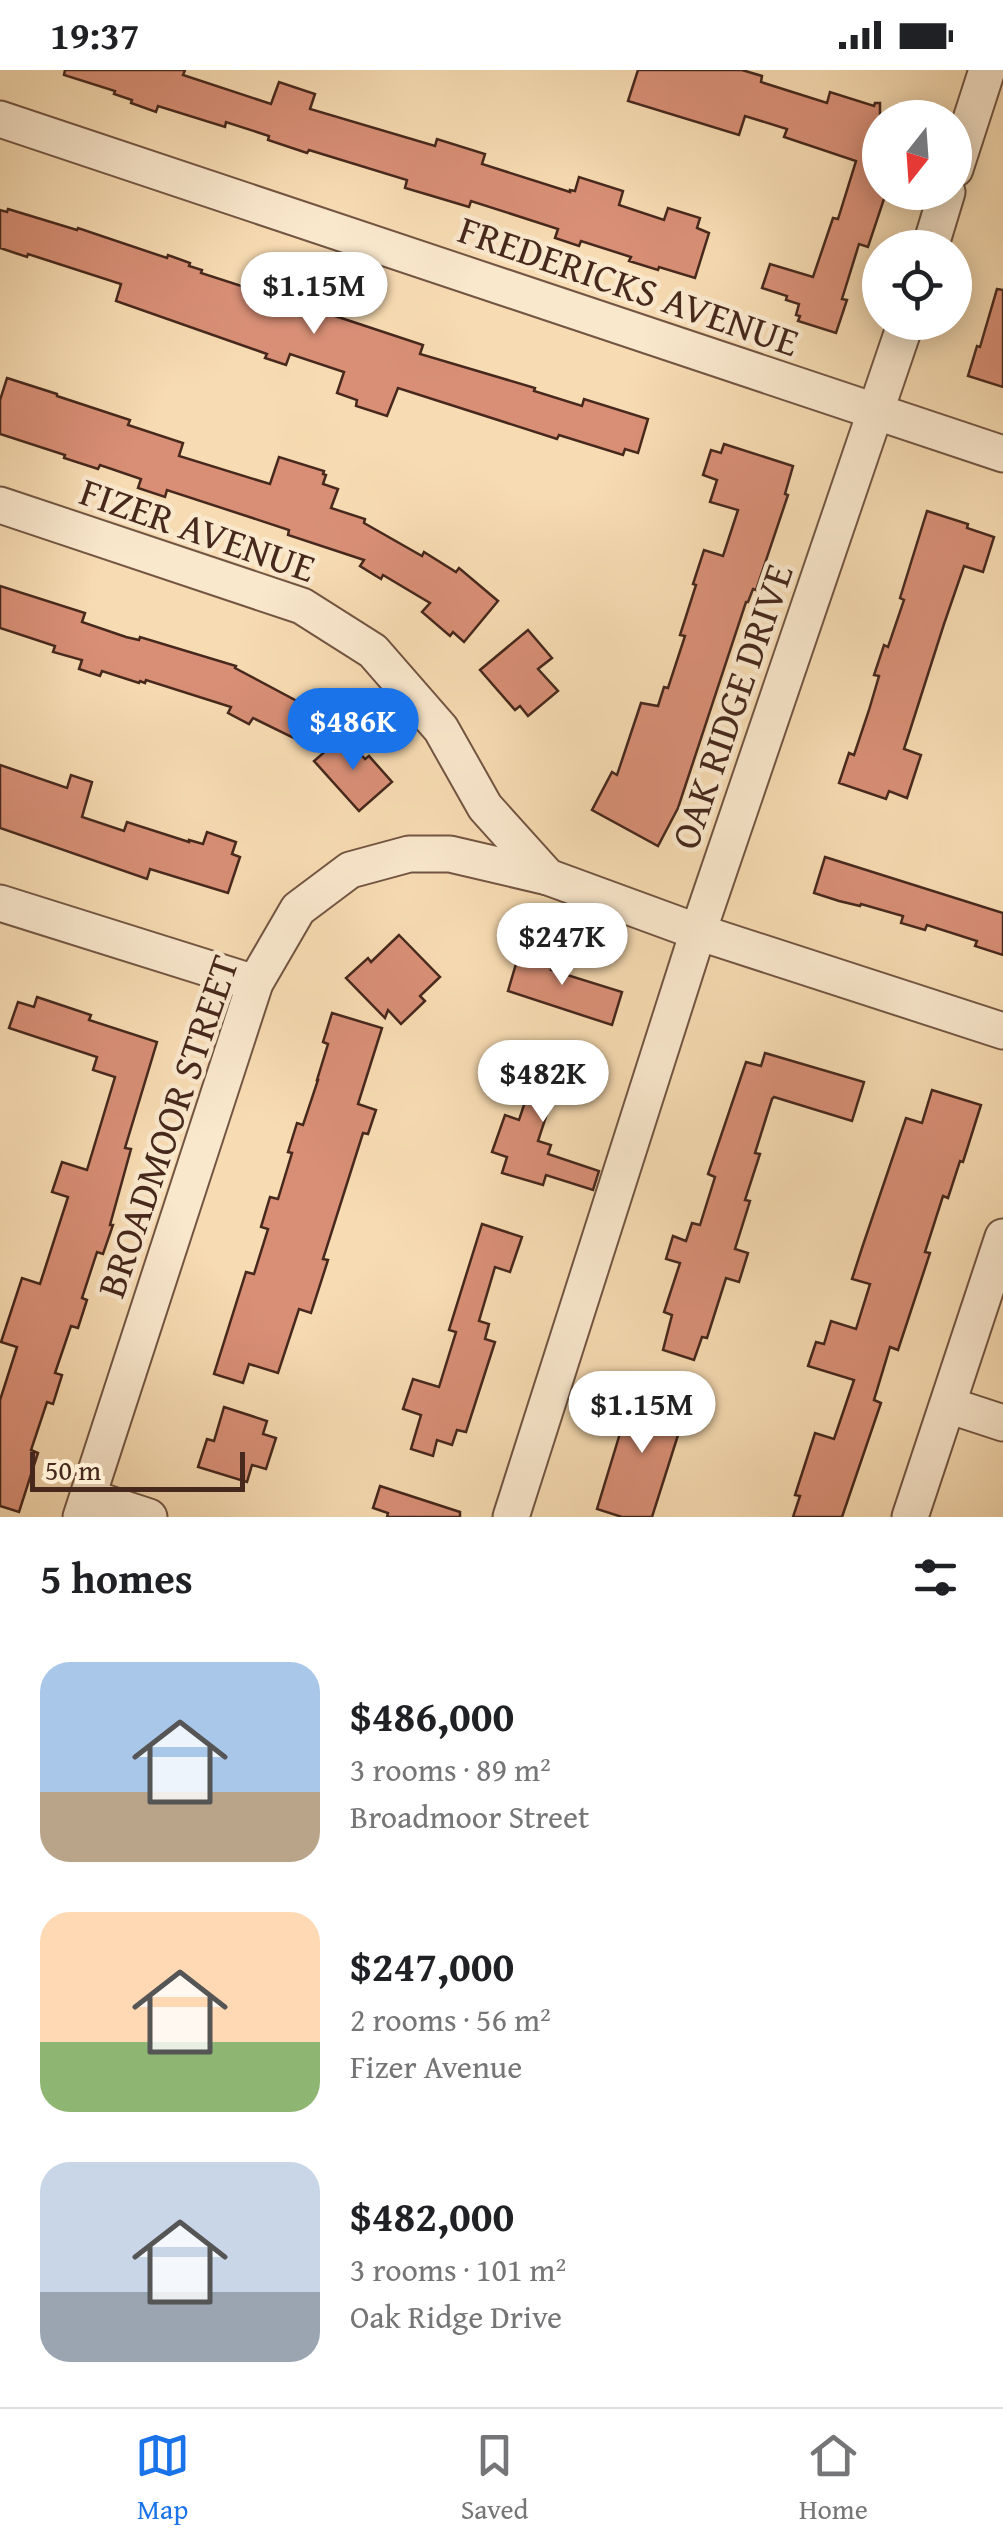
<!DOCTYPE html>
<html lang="en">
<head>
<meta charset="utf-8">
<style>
  :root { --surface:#fff; --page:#f2f2f2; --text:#202124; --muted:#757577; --line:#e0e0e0; --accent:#1a73e8 }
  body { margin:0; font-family:"Gentium Book Plus",serif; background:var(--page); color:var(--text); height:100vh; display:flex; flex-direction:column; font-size:38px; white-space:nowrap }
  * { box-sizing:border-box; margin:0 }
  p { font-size:32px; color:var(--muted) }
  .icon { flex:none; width:55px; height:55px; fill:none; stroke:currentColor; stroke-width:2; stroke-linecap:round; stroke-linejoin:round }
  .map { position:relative; height:1447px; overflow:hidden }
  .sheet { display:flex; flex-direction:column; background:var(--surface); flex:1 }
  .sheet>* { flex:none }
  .needle { width:65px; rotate:197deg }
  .controls { position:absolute; left:862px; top:30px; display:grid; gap:20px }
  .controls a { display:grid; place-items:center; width:110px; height:110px; border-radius:50%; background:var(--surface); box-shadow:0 5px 25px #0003; font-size:50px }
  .scale { position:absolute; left:30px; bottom:25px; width:215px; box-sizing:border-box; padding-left:10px; border:5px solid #46281c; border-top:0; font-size:28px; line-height:35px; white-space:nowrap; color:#46281c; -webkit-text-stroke:8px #fae8cd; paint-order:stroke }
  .price { position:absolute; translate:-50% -85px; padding:0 22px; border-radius:35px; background:#fff; color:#222; font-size:32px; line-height:65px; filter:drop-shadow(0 2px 5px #0008) }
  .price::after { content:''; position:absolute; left:50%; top:60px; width:30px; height:22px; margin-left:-15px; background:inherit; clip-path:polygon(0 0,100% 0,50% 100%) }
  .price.active { background:var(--accent); color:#fff }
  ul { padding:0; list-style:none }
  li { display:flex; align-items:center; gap:30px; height:250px; padding:0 40px }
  li span { display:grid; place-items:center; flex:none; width:280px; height:200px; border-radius:30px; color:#555 }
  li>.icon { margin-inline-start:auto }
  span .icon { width:120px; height:120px; fill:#fffc; stroke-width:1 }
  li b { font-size:42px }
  h2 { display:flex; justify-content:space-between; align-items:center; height:120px; padding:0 40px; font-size:42px }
  .status { display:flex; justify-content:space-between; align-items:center; height:70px; padding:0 50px; background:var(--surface); direction:ltr }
  .status svg { height:28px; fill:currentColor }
  .dock { display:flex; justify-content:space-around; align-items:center; height:140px; border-top:2px solid var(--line); background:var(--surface); font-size:28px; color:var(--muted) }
  .dock a { display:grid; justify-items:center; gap:5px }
  .dock .active { color:var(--accent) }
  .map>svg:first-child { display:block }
  .building { fill:#d88f76; stroke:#46281c; stroke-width:2.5 }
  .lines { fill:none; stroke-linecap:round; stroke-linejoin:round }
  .minor-casing { stroke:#725542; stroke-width:39 }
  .minor { stroke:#fae8cd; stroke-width:35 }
  .labels { text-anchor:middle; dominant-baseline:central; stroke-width:9; stroke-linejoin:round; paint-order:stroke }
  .street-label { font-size:40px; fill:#46281c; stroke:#fae8cd }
</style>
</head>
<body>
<div class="status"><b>19:37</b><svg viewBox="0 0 49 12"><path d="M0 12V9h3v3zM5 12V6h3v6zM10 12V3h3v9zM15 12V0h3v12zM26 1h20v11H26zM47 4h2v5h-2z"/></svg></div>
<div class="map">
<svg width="1003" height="1447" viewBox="0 0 1003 1447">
  <rect width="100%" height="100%" fill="#f7dbb2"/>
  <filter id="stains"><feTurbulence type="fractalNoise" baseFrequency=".002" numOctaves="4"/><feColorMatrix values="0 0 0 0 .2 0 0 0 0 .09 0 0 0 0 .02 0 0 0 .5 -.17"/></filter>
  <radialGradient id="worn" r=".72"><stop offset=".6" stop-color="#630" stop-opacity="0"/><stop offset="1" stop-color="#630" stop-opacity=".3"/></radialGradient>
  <g class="building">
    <polygon points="65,0 185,0 183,5 271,34 279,12 315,24 310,39 435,76 437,69 485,84 482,94 570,122 570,120 575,121 579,107 623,121 619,135 664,150 668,138 700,148 697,158 709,163 695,208 659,197 658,200 629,191 631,187 581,171 579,176 555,168 558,159 471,131 469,137 429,125 405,118 407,110 309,80 307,83 268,70 269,66 226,52 225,57 158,36 156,42 131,33 132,30 114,24 115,21 64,5"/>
    <polygon points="638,0 742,0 762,6 761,12 827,33 830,22 874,36 875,33 880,33 880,124 885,126 868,177 859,174 842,229 847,230 836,263 798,251 800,246 796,245 799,234 786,230 787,226 762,218 770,194 813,207 833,148 838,149 856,91 784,67 787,59 745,46 739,65 628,31"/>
    <polygon points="8,139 77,160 78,158 167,188 168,185 190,193 189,196 202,200 201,203 254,220 253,224 322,247 323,242 423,275 420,284 535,318 534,321 582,336 584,329 648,349 638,383 625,379 623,385 559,365 557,369 398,318 387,346 356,336 357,330 337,323 344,302 290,284 286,295 265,288 267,284 116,231 121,214 28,184 27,187 0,178 0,140 7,142"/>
    <polygon points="997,219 1003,220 1003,317 968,306 977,276 980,277"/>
    <polygon points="7,308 57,324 57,326 130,350 128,355 183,373 179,386 270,414 279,387 324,401 323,404 326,405 323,414 338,419 331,438 365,449 364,453 422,486 424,482 456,502 459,498 498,531 464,572 453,562 450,566 422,542 430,533 383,505 381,509 360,496 364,490 288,465 289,460 167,420 165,427 138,418 141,409 100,395 98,399 64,388 65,385 0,364 0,330"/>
    <polygon points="724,374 793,396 785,424 788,425 756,520 753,519 748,532 746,532 678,738 658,776 592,740 612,702 617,705 641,633 658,636 664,617 668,618 685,566 680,565 696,515 693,514 704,480 723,486 738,440 710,432 717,410 703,405 711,380 721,383"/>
    <polygon points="927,441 968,454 967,458 994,467 983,502 964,496 944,554 904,679 921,685 907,728 889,721 886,729 839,713 849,683 854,685 869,640 879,606 874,605 884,575 888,577 904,530 900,528"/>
    <polygon points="0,516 85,543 82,552 126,567 139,570 140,567 236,596 235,598 310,638 294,668 253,648 249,654 228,643 231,637 146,610 145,613 140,611 139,613 102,601 100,606 79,599 82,590 53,582 55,576 0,558"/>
    <polygon points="528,560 552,588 538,599 558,621 528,646 520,636 515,640 480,600"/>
    <polygon points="344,665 365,689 369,686 392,712 359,741 314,691"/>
    <polygon points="0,695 67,718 71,705 92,712 82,747 124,761 127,752 189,772 189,770 203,774 207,762 236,772 232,784 240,787 228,823 150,799 147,809 0,758"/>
    <polygon points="825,787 1003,843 1003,885 975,876 977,871 927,855 925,860 901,853 903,846 861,834 860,836 839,831 814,823"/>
    <polygon points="399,865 440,907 420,926 425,931 401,954 388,940 385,948 346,908 368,888 371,892"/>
    <polygon points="521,877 555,888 551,900 622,922 612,955 508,921"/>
    <polygon points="37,927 91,945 89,950 157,972 125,1078 131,1079 110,1155 113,1155 103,1184 97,1182 82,1228 87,1230 78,1258 71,1256 55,1303 62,1305 53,1334 47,1332 31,1380 38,1383 19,1442 0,1436 0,1330 17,1277 1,1272 22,1208 40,1214 68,1127 52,1122 62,1092 87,1100 115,1007 93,1000 97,987 9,958 18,932 34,937"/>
    <polygon points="332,943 382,958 358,1034 376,1040 368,1064 363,1063 323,1189 328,1190 311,1243 299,1239 278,1303 249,1294 243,1313 214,1304 246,1202 254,1204 268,1159 261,1157 270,1127 278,1129 292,1083 288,1082 297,1053 303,1055 318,1010 317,1010 328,974 323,972"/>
    <polygon points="543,978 591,994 582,1023 571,1020 568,1027 554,1022 538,1071 551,1075 548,1084 599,1101 593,1120 546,1105 543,1115 502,1103 507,1087 492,1082 505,1045 519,1050"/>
    <polygon points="765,983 864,1012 852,1051 774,1027 772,1029 755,1083 760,1084 745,1130 750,1131 735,1179 748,1183 739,1212 726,1208 707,1268 702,1267 694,1290 663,1280 672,1245 664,1242 680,1193 666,1189 673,1166 686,1171 692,1153 700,1155 715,1107 708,1104 746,992 761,996"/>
    <polygon points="932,1020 981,1035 963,1092 960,1091 948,1128 943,1126 925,1182 930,1183 898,1280 890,1277 874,1330 881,1333 842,1447 793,1447 800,1426 795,1425 815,1363 834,1369 854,1310 808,1296 816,1272 824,1274 831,1251 856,1259 870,1214 852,1209 862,1178 906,1048 922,1053"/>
    <polygon points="482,1154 522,1167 510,1202 495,1197 479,1251 489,1254 485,1269 495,1272 466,1362 457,1360 452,1375 437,1370 433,1386 411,1379 421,1345 403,1339 413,1309 439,1317 456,1262 449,1260"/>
    <polygon points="637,1317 685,1333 683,1339 686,1340 652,1447 622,1447 597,1439 625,1347 628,1348"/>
    <polygon points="224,1337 267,1351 263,1364 276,1368 266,1399 252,1395 247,1412 198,1397 207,1369 214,1371"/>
    <polygon points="380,1416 460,1442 460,1447 387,1447 388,1443 373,1438"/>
  </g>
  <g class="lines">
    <g class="minor-casing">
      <g id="minor">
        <polyline points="0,49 1003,384"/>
        <polyline points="955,99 987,0"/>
        <polyline points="930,178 947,122"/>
        <polyline points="0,435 302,536 373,581 441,659 485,737 548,807 698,862 1003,961"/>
        <polyline points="0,833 255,913"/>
        <polyline points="948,1335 1003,1353"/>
        <polyline points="88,1427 149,1447"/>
        <polyline points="81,1447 255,913 298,839 350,800 409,784 450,784 548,807"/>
        <polyline points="511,1447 698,862 906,252"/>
        <polyline points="910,1447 1003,1167"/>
      </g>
    </g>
    <use href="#minor" class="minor"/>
  </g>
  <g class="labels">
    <g class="street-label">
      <text transform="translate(629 215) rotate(19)">FREDERICKS AVENUE</text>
      <text transform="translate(198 459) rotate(19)">FIZER AVENUE</text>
      <text transform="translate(731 636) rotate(-71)">OAK RIDGE DRIVE</text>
      <text transform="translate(167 1056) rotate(-71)">BROADMOOR STREET</text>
    </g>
  </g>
  <rect width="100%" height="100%" filter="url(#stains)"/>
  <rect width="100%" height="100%" fill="url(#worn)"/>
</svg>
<div class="controls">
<a><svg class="needle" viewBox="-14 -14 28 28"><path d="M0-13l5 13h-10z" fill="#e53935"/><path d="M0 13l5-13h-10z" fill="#757577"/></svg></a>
<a><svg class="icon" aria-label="locate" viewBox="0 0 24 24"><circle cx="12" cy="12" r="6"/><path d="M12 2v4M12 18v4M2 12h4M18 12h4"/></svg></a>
</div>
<div class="scale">50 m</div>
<b class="price" style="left:314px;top:267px">$1.15M</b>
<b class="price active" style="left:353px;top:703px">$486K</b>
<b class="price" style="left:562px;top:918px">$247K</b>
<b class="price" style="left:543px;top:1055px">$482K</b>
<b class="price" style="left:642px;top:1386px">$1.15M</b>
</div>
<section class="sheet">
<h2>5 homes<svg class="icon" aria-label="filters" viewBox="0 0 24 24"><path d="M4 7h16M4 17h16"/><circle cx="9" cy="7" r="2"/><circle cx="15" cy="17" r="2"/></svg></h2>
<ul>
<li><span style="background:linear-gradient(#a9c7e8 65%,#b9a48a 0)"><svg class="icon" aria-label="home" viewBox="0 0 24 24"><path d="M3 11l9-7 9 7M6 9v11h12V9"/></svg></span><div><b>$486,000</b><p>3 rooms · 89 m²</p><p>Broadmoor Street</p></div></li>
<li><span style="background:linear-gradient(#ffd9b3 65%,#8fb573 0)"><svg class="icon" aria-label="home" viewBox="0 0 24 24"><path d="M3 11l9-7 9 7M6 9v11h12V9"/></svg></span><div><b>$247,000</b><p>2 rooms · 56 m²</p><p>Fizer Avenue</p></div></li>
<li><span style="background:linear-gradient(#c9d6e8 65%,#9aa5b1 0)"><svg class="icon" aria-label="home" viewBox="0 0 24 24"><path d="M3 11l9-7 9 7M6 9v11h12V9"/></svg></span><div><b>$482,000</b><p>3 rooms · 101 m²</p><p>Oak Ridge Drive</p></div></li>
</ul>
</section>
<nav class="dock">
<a class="active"><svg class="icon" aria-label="map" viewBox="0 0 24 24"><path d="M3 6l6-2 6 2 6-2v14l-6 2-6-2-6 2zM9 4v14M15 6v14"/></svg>Map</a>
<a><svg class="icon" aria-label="saved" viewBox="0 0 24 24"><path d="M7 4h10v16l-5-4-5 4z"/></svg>Saved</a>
<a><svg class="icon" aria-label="home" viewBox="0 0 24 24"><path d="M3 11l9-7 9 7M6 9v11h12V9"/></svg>Home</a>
</nav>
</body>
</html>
